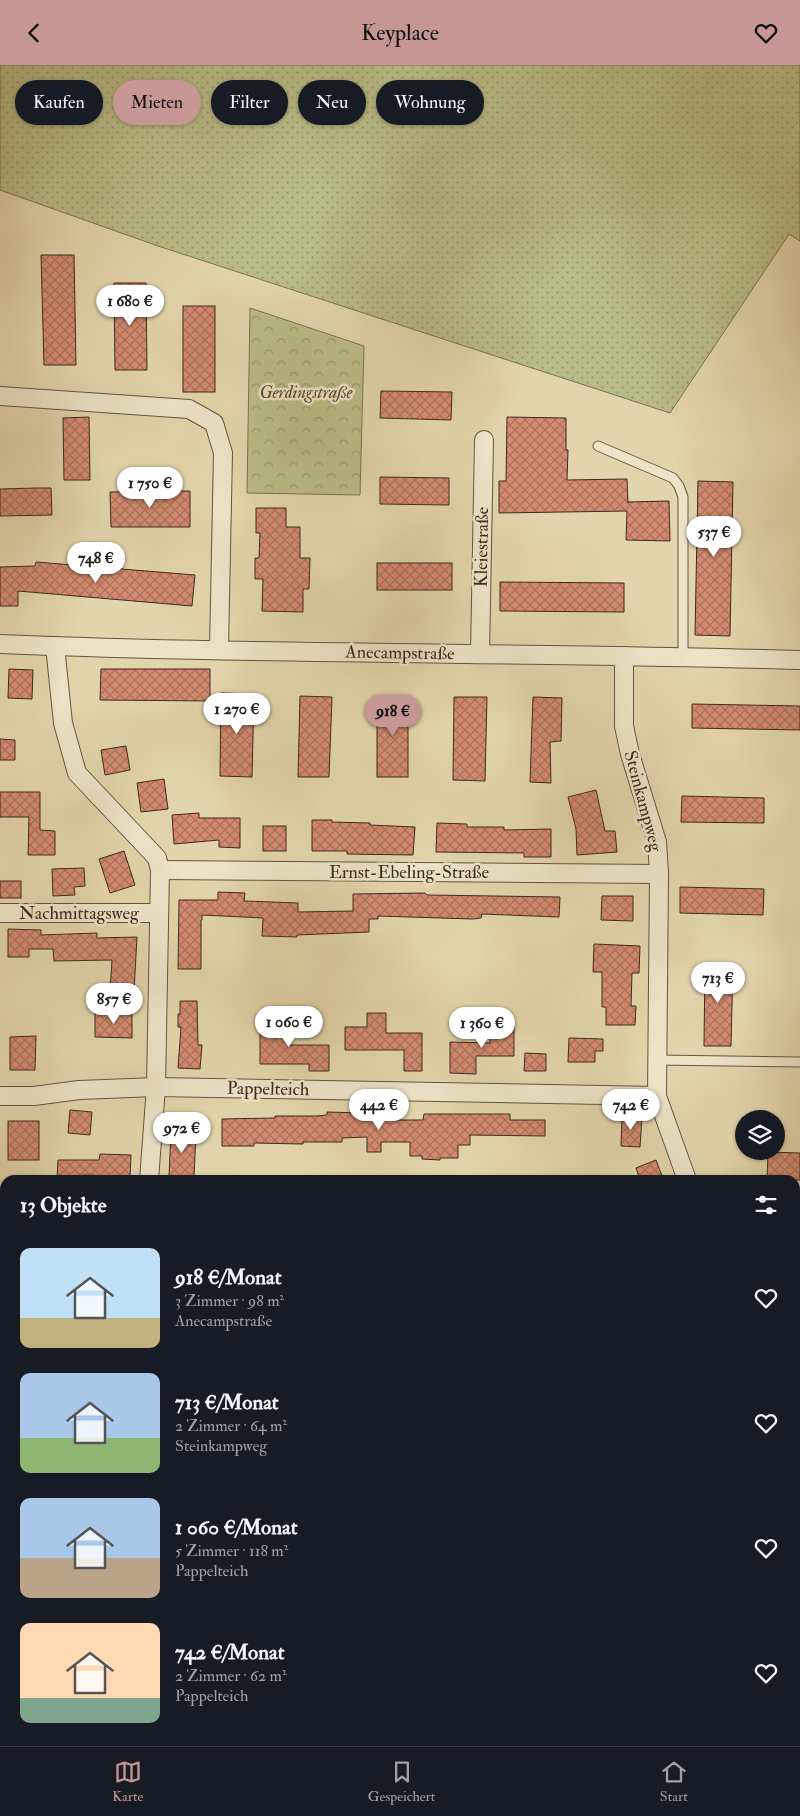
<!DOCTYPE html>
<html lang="de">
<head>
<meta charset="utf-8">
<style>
  :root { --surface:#171b24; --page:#242831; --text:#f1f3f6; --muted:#9ea1a6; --line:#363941; --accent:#c59692 }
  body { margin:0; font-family:"IM FELL Double Pica",serif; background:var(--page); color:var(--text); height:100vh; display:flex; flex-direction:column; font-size:19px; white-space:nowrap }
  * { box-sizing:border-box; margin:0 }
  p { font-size:16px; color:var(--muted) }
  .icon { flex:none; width:28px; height:28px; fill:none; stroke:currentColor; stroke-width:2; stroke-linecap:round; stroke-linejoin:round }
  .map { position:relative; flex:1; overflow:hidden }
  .sheet { position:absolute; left:0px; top:1110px; width:800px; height:571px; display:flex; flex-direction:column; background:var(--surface); border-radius:15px 15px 0 0; box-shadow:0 1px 4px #0004 }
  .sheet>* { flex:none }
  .top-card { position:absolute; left:15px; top:15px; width:500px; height:45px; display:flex; gap:10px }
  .buttons { position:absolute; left:735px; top:1045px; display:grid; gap:10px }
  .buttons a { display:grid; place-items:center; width:50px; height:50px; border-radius:50%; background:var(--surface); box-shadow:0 1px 4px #0004; font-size:25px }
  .price { position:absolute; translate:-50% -42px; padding:0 11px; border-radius:18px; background:#fff; color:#222; font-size:16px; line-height:32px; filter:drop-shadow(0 1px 2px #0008) }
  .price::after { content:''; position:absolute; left:50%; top:30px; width:15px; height:11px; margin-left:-8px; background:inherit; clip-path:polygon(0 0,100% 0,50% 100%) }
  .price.current { background:var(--accent); color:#111 }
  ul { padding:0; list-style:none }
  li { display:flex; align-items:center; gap:15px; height:125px; padding:0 20px }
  li span { display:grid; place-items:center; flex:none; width:140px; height:100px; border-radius:10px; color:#555 }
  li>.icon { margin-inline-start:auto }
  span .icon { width:60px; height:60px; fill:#fffc; stroke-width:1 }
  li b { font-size:21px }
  h2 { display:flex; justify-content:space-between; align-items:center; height:60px; padding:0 20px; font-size:21px }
  .chip { padding:0 18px; border-radius:22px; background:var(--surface); box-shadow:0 1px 4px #0004; font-size:18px; line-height:45px }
  .chip.current { background:var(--accent); color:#111 }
  header { display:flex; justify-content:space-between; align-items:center; height:65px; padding:0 20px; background:var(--accent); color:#111; font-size:22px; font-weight:600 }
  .tab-bar { display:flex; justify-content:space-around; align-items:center; height:70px; border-top:1px solid var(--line); background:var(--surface); font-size:14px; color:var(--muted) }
  .tab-bar a { display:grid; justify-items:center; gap:2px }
  .tab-bar .current { color:var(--accent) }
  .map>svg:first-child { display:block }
  .grass { fill:url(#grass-dots); stroke:#7b7252 }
  .park { fill:url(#park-crowns); stroke:#7b7252 }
  .building { fill:url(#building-cross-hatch); stroke:#3e281f }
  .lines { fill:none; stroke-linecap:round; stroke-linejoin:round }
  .lane-casing { stroke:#675342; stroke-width:11 }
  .street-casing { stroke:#675342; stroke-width:20 }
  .secondary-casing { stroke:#3e281f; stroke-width:28 }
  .lane { stroke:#ede4c8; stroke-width:9 }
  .street { stroke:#ede4c8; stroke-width:18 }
  .secondary { stroke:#ede4c8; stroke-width:25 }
  .labels { text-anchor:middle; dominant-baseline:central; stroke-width:5; stroke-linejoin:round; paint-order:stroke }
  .park-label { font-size:18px; font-style:italic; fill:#564634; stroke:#ede4c8 }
  .street-label { font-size:18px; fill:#3e281f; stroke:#ede4c8 }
</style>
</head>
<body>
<header><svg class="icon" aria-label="back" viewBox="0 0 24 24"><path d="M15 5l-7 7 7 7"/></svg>Keyplace<svg class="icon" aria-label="heart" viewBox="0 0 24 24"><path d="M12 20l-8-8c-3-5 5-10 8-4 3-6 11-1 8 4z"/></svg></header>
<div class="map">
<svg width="800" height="1681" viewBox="0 0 800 1681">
  <defs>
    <pattern id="grass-dots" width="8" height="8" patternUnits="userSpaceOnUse" patternTransform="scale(1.25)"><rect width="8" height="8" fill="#b8bc86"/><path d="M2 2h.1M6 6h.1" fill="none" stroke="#97996d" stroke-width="1.8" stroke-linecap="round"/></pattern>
    <pattern id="park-crowns" width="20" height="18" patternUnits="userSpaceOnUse" patternTransform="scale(1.25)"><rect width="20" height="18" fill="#b8bc86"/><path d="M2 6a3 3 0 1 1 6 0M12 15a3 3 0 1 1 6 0" fill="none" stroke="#97996d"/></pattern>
    <pattern id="building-cross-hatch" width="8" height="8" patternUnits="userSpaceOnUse" patternTransform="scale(1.25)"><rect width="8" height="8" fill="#d48b70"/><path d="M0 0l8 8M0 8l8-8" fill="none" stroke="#ad725b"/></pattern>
  </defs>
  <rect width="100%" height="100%" fill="#e3d5ab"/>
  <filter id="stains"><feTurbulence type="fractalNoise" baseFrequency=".004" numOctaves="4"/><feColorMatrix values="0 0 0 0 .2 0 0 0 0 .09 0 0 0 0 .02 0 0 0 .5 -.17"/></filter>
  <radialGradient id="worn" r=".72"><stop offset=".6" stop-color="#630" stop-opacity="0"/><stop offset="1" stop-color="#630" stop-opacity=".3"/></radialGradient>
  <polygon class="grass" points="0,0 800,0 800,176 789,169 670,348 158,181 0,125"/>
  <polygon class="park" points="250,243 364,281 360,430 247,428"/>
  <g class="building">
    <polygon points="41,190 74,190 76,300 44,300"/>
    <polygon points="114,218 146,218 147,305 115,305"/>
    <rect x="183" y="241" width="32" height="86"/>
    <polygon points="381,326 452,327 451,355 380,353"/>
    <polygon points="89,352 90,415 64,415 63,353"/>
    <polygon points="507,352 566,353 566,385 568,385 567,415 627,414 628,438 628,437 669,436 670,476 626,475 627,446 499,448 499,416 506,416"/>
    <polygon points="380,412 449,413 449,440 380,439"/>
    <polygon points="698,416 733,417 730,571 695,570"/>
    <polygon points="36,423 51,423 52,450 0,451 0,424"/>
    <polygon points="190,426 190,462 111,462 110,427"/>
    <polygon points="256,443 286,443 286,462 300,462 300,493 310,493 309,524 303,524 303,547 262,546 263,514 255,514 255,493 259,493 260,468 256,468"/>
    <polygon points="36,497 195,510 192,541 18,526 18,541 0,541 0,502 35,501"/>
    <rect x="377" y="498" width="75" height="27"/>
    <polygon points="500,517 624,518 624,547 500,546"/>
    <polygon points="9,604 33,605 32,634 8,633"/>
    <polygon points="101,604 210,604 210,636 100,635"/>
    <polygon points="221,628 254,629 252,712 220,711"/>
    <polygon points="300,631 332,632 329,712 298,712"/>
    <polygon points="454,632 487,632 485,716 453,715"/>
    <polygon points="533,632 562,633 561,676 550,677 551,718 530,717"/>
    <rect x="377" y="633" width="31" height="79"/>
    <polygon points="692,639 800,641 800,665 692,663"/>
    <polygon points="0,674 15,675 15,695 0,695"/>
    <polygon points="126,681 130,705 105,710 101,685"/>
    <polygon points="164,714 168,744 141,747 137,718"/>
    <polygon points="596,725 605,766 615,766 617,787 577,790 576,764 568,732"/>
    <polygon points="0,727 40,727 40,765 55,766 55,790 28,790 29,752 0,752"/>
    <polygon points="682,731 764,733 764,758 681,757"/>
    <polygon points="199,748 199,753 240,753 240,783 219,782 219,775 174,779 172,750"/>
    <polygon points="312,755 332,755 332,757 370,758 370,760 415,762 413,790 347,789 347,786 312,786"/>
    <polygon points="437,758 467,759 467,762 504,762 504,765 551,764 551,792 524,792 524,788 436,787"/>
    <rect x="263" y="761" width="23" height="25"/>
    <polygon points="124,786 135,820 110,828 99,794"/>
    <polygon points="84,803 85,821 74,822 75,830 53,831 52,804"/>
    <rect x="0" y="816" width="21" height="17"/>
    <polygon points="680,822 764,824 763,850 680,848"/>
    <polygon points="218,827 245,828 244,836 298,838 298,847 353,846 353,829 425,828 427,830 560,832 559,852 482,849 481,853 473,854 378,851 378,854 369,854 369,867 297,870 297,872 262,871 263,853 202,850 202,855 201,855 201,904 178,904 179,835 218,835"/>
    <polygon points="602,831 633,831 633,856 601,855"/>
    <polygon points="8,864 41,865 41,870 97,868 97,873 137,872 134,927 110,926 112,895 54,896 53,884 29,884 29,892 8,892"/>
    <polygon points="594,879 640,881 639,908 632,908 631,941 636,941 635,960 606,960 606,942 602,942 602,907 593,907"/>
    <polygon points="705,898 733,899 731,981 704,981"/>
    <polygon points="180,936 197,936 198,980 202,980 200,1004 178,1003 181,962 178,962 178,949 180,949"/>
    <polygon points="95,948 132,948 132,973 95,972"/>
    <polygon points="367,948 386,948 386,968 422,968 422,1006 404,1006 404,985 345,985 345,962 367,962"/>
    <polygon points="260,955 288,955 288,980 329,980 329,1006 309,1006 309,999 260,999"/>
    <polygon points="490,958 514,958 514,991 476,991 476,1009 450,1008 450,977 490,978"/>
    <polygon points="36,971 35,1005 10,1005 10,972"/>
    <polygon points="569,973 603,974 603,986 595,986 595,997 568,997"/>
    <polygon points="525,988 546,989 546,1006 524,1006"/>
    <polygon points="70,1045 92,1047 90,1070 68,1068"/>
    <polygon points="327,1047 394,1049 394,1055 423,1055 424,1049 510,1049 510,1055 545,1055 545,1071 470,1070 470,1080 458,1080 458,1093 440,1093 440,1095 422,1094 422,1091 410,1091 410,1077 381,1077 381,1087 367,1087 367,1072 342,1073 342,1077 303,1077 303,1079 254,1078 254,1081 222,1081 222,1054 275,1053 275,1051 317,1051 327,1050"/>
    <polygon points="622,1051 642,1052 640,1082 621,1081"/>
    <rect x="8" y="1056" width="31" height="39"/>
    <polygon points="171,1067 196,1068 194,1111 169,1111"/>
    <polygon points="768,1087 800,1088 800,1115 767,1115"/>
    <polygon points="100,1089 131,1090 130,1112 83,1110 83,1115 57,1115 58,1095 99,1095"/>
    <polygon points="656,1095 662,1111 652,1115 640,1115 636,1103"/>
  </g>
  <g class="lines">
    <g class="lane-casing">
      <g id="lane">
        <polyline points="598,381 673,413 679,421 683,432 683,591"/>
        <polyline points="657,995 800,997"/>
      </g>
    </g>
    <g class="street-casing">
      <g id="street">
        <polyline points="0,331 189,344 214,358 223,388 219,584"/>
        <path d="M0,579C266,590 533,587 800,595"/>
        <polyline points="55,581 63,658 77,708 157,793 160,805 156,1022 149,1115"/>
        <polyline points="480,589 484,375"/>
        <polyline points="624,591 624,661 630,689 657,777 659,809 657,1031 687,1115"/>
        <polyline points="160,805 659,809"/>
        <polyline points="0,848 158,848"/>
        <polyline points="0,1031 34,1031 79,1025 156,1022 657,1031"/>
        <polyline points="0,1281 5,1281"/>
        <polyline points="795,1380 800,1380"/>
        <polyline points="795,1410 800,1424"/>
        <polyline points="71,1676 72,1681"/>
        <polyline points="323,1681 323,1676"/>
      </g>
    </g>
    <g class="secondary-casing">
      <g id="secondary">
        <polyline points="795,1631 800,1631"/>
        <polyline points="0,1633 5,1633"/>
      </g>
    </g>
    <use href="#lane" class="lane"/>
    <use href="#street" class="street"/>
    <use href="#secondary" class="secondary"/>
  </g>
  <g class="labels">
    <g class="park-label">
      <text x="306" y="327">Gerdingstraße</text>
    </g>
    <g class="street-label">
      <text transform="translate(482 482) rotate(-89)">Kleiestraße</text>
      <text transform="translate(400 588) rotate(1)">Anecampstraße</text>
      <text transform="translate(643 736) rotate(75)">Steinkampweg</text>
      <text x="409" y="807">Ernst-Ebeling-Straße</text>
      <text x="79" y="848">Nachmittagsweg</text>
      <text transform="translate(268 1024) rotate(1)">Pappelteich</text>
    </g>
  </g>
  <rect width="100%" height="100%" filter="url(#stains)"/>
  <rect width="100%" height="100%" fill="url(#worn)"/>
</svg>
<div class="buttons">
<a><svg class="icon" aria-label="layers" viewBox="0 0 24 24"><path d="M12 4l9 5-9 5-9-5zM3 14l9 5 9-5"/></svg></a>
</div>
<b class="price" style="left:130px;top:262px">1 680 €</b>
<b class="price" style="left:150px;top:444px">1 750 €</b>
<b class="price" style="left:714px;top:493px">537 €</b>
<b class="price" style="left:96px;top:519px">748 €</b>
<b class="price" style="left:237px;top:670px">1 270 €</b>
<b class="price current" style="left:393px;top:672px">918 €</b>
<b class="price" style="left:718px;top:939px">713 €</b>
<b class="price" style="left:114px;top:960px">857 €</b>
<b class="price" style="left:289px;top:983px">1 060 €</b>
<b class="price" style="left:482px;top:984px">1 360 €</b>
<b class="price" style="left:379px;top:1066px">442 €</b>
<b class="price" style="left:631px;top:1066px">742 €</b>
<b class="price" style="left:182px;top:1089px">972 €</b>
<div class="top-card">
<a class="chip">Kaufen</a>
<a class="chip current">Mieten</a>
<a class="chip">Filter</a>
<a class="chip">Neu</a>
<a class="chip">Wohnung</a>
</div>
<section class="sheet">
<h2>13 Objekte<svg class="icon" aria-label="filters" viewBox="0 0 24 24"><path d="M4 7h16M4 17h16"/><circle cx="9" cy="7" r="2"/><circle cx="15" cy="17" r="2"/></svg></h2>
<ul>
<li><span style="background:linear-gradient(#bfe0f5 70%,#c2b280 0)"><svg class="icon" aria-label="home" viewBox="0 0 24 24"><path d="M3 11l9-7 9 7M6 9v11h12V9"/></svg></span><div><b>918 €/Monat</b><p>3 Zimmer · 98 m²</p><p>Anecampstraße</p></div><svg class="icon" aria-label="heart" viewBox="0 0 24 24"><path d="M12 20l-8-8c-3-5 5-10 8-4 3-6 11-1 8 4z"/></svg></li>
<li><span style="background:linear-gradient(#a9c7e8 65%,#8fb573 0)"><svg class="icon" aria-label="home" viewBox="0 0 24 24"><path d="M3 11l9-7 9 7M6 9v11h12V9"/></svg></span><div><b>713 €/Monat</b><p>2 Zimmer · 64 m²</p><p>Steinkampweg</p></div><svg class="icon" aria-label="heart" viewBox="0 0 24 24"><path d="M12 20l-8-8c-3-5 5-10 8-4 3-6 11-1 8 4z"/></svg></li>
<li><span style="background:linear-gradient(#a9c7e8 60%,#b9a48a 0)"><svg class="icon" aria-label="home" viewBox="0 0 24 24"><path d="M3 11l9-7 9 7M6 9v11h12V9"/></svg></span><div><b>1 060 €/Monat</b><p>5 Zimmer · 118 m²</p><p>Pappelteich</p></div><svg class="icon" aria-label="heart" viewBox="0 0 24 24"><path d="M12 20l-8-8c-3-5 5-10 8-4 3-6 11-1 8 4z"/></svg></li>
<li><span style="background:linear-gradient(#ffd9b3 75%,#7fa58c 0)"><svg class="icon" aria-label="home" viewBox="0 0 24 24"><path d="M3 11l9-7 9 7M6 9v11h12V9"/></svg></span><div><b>742 €/Monat</b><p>2 Zimmer · 62 m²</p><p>Pappelteich</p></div><svg class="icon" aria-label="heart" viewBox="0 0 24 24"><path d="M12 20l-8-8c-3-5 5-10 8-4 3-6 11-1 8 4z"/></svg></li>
</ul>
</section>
</div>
<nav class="tab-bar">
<a class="current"><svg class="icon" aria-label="map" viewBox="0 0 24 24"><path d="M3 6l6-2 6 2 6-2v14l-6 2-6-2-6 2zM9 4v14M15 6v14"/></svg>Karte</a>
<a><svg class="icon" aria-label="saved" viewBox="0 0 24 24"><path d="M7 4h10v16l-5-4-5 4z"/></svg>Gespeichert</a>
<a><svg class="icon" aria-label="home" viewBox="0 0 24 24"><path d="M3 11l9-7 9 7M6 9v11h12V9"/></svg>Start</a>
</nav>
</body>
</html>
